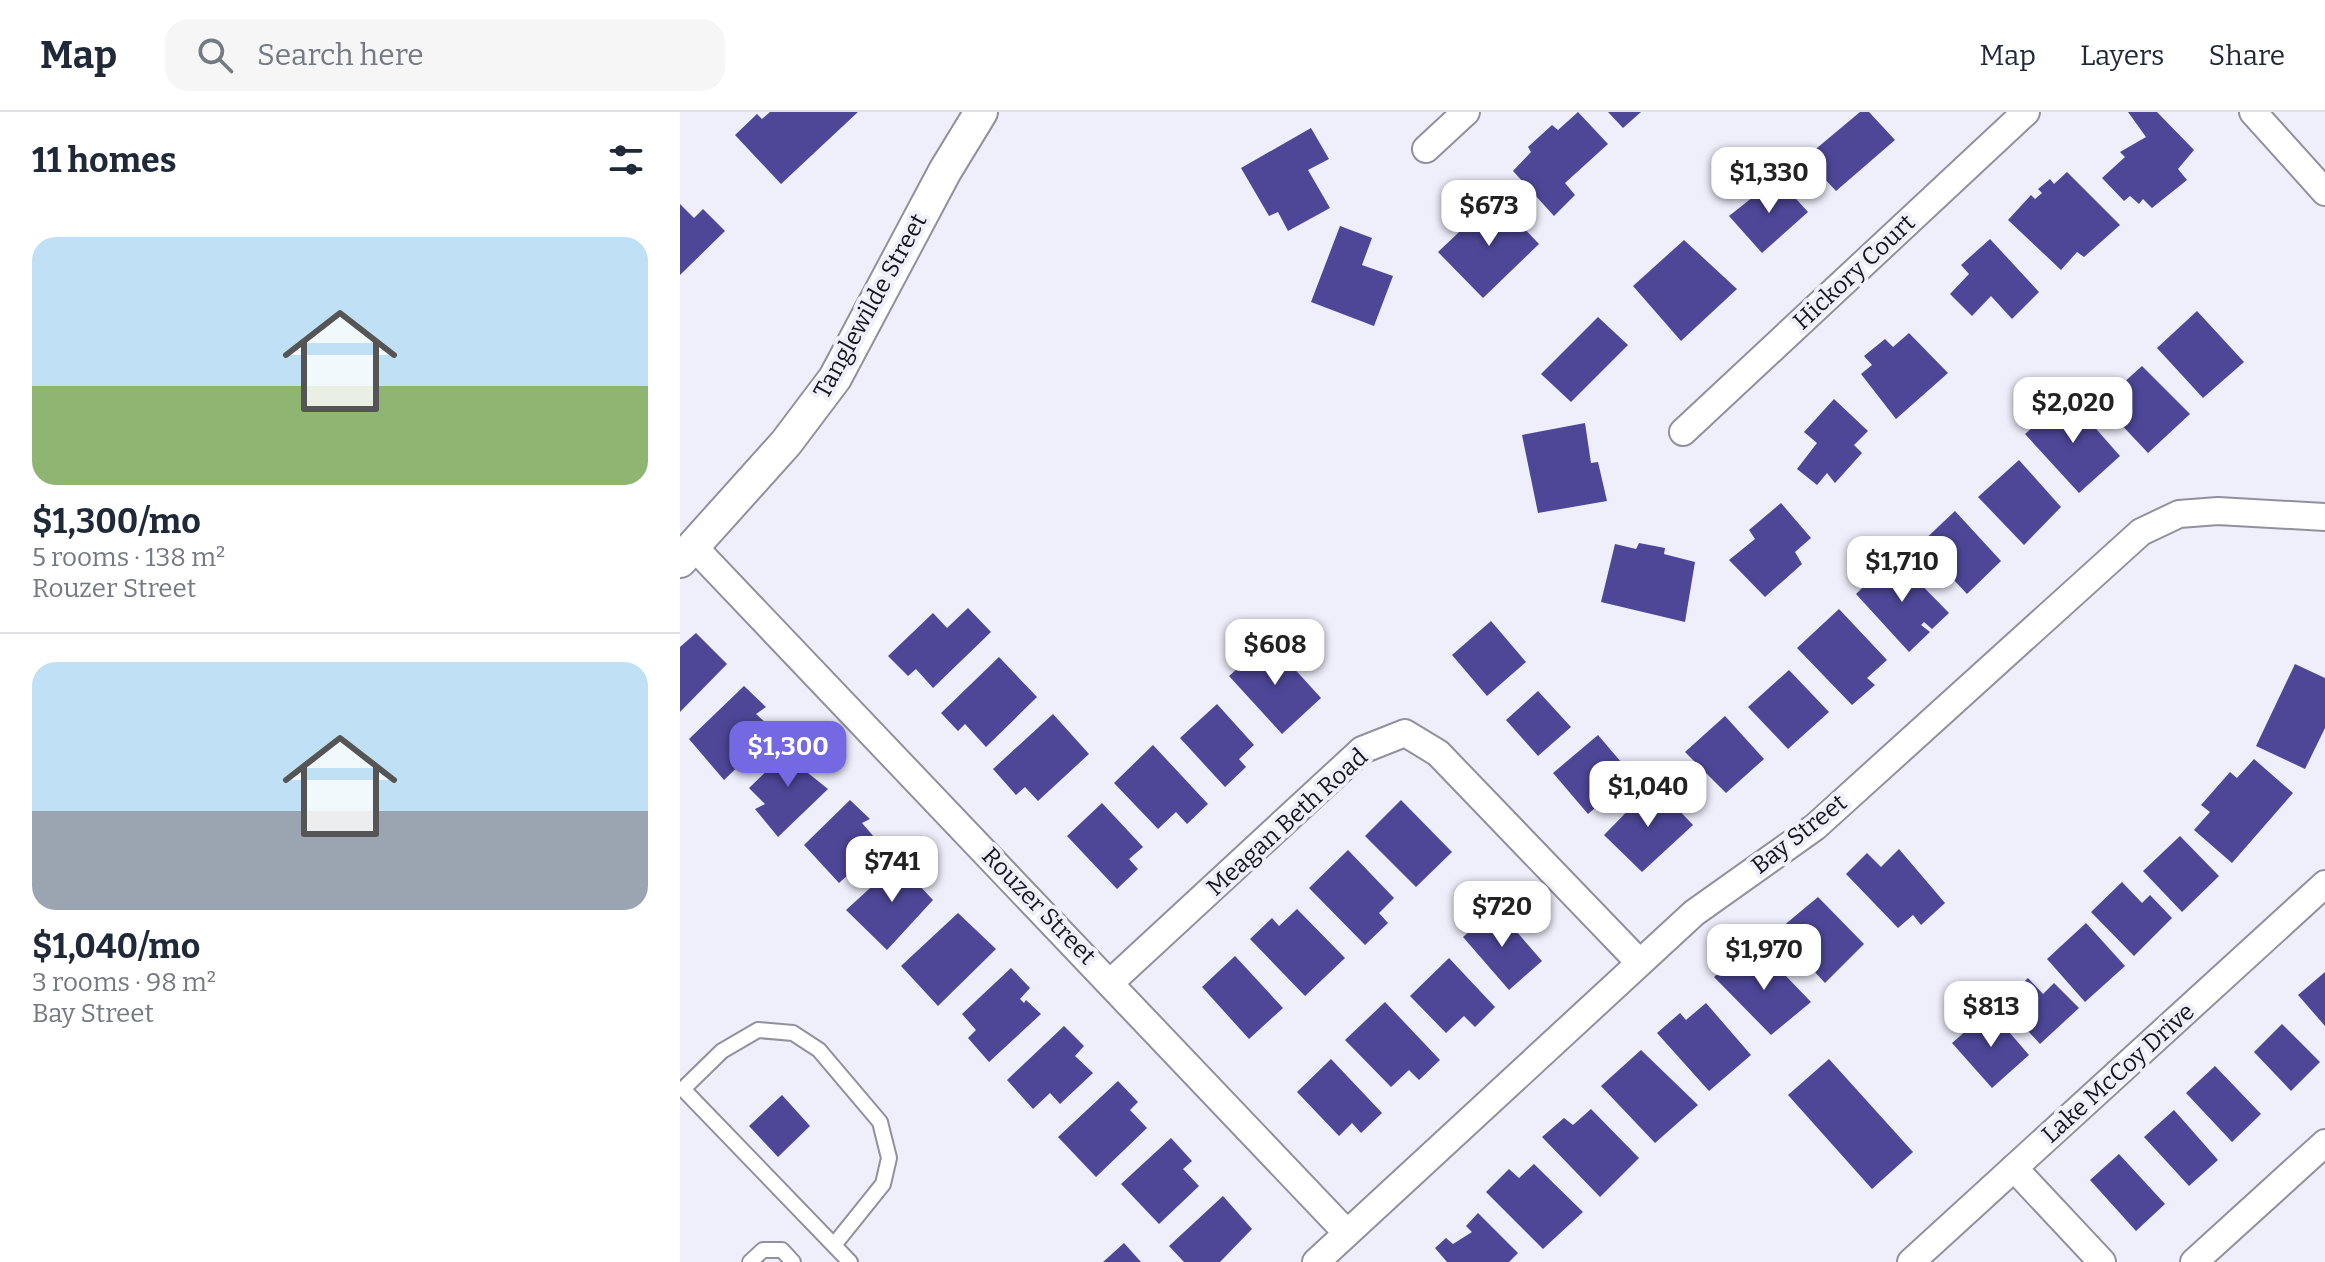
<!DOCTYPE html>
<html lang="en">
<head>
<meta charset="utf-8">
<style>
  :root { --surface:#fff; --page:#f6f6f7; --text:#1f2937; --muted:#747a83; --line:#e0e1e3; --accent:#7468e3 }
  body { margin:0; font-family:Bitter,serif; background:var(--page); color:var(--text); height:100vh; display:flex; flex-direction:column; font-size:30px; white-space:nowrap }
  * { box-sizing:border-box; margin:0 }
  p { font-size:26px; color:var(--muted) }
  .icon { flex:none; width:44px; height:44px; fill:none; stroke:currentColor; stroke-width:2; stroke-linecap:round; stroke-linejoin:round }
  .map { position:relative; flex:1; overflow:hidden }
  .side { display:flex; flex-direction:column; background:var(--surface); width:680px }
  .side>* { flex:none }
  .price { position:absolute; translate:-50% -68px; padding:0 18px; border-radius:16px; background:#fff; color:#222; font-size:26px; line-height:52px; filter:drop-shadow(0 2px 4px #0008) }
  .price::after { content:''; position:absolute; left:50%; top:48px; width:24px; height:18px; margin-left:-12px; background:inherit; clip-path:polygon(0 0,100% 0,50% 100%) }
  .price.on { background:var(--accent); color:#fff }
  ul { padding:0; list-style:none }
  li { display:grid; align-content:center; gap:16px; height:424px; padding:0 32px }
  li+li { border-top:2px solid var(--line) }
  li span { display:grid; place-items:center; height:248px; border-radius:24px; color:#555 }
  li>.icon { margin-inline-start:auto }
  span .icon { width:144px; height:144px; fill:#fffc; stroke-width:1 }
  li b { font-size:34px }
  h2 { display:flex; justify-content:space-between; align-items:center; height:96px; padding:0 32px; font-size:34px }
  header { display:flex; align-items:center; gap:48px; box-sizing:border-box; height:112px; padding:0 40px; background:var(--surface); border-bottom:2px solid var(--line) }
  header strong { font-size:38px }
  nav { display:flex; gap:44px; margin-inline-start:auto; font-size:28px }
  .search { width:560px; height:72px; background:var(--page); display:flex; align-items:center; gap:20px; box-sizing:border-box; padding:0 28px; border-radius:24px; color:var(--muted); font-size:30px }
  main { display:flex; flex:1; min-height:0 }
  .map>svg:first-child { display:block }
  .building { fill:#4e4798 }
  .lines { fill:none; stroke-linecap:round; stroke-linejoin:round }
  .service-casing { stroke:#90919c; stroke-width:18 }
  .minor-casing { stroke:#90919c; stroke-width:30 }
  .tertiary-casing { stroke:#90919c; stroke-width:36 }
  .service { stroke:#fff; stroke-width:14 }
  .minor { stroke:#fff; stroke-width:26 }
  .tertiary { stroke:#fff; stroke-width:32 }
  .labels { text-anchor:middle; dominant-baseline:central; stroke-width:8; stroke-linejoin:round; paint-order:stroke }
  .street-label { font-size:24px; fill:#16161a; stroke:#eeeffb }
</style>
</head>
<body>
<header>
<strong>Map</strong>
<div class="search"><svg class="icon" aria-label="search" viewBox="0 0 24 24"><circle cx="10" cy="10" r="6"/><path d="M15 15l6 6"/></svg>Search here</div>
<nav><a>Map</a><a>Layers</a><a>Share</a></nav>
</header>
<main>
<section class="side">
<h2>11 homes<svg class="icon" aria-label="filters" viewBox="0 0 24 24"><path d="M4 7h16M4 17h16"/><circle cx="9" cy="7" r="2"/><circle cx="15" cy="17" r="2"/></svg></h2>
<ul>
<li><span style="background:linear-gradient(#bfe0f5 60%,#8fb573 0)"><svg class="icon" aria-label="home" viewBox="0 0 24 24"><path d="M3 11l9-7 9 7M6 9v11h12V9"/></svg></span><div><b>$1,300/mo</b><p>5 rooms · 138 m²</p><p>Rouzer Street</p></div></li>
<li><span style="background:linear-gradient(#bfe0f5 60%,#9aa5b1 0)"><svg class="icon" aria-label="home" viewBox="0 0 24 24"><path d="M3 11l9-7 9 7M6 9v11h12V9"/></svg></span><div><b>$1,040/mo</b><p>3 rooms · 98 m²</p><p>Bay Street</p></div></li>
</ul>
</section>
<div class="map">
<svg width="1645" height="1150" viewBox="0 0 1645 1150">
  <rect width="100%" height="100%" fill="#eeeffb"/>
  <g class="building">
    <polygon points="90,0 178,0 101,72 55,23 77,2 82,7"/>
    <polygon points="898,0 928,32 885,71 895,83 874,104 833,59 851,40 848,35 872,13 878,18"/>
    <polygon points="928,0 961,0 943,16"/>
    <polygon points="1180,0 1189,0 1215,28 1156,79 1125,46"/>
    <polygon points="1448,0 1477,0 1514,38 1498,57 1507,68 1472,96 1463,87 1459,92 1450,84 1444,89 1422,66 1445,45 1440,40 1466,25"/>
    <polygon points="631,16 649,47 628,58 650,96 608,119 598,100 589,104 561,56"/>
    <polygon points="1387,60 1440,113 1404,145 1397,140 1381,158 1328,108 1351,83 1355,87 1362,81 1358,77 1370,67 1374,72"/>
    <polygon points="1097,66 1128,100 1082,141 1049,104"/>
    <polygon points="815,86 859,132 803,186 758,140"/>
    <polygon points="0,92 14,106 23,97 45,119 0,163"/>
    <polygon points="660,114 692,126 682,153 713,164 694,214 631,190"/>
    <polygon points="1310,127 1359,180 1332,207 1311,184 1292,204 1270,182 1289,162 1281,153"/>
    <polygon points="1004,128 1057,177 1001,229 953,174"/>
    <polygon points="1517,199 1564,250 1523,286 1477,236"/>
    <polygon points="918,205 948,233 891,290 861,262"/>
    <polygon points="1229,221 1268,261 1216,307 1181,262 1192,253 1184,244 1205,227 1213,235"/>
    <polygon points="1462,254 1510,302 1468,341 1421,291"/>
    <polygon points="1388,285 1440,344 1399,381 1345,322"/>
    <polygon points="1154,287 1188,319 1174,333 1182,341 1155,371 1147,361 1137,373 1117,357 1137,331 1124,320"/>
    <polygon points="905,311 911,351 918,350 927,389 858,401 842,323"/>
    <polygon points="1339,348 1381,395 1344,433 1298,385"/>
    <polygon points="1101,391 1131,426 1115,440 1122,452 1085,485 1049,448 1075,427 1069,418"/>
    <polygon points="1275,399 1321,449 1287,482 1240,432"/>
    <polygon points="959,431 985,436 984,442 1015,450 1005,510 921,490 935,432 956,437"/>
    <polygon points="1214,445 1269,501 1252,517 1244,510 1241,513 1250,520 1229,540 1176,482"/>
    <polygon points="288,496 311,520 253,576 236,557 228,564 208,544 253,501 267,516"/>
    <polygon points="1159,497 1207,548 1187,566 1195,573 1172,593 1117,536"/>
    <polygon points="811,509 846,550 807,584 772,543"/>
    <polygon points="16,521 47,552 0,600 0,535"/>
    <polygon points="589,529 641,586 602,622 549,564"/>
    <polygon points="319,545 357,585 306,635 285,612 278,619 261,601"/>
    <polygon points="1615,552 1645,566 1645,616 1625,657 1576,634"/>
    <polygon points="1109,558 1149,600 1108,637 1068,595"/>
    <polygon points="64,574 86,595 76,602 95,619 44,668 9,627"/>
    <polygon points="858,579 891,615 858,644 826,608"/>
    <polygon points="537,592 574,633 559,647 566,655 545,675 500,626"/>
    <polygon points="373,602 409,642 358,689 345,675 336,683 313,657"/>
    <polygon points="1045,604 1084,647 1046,681 1005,640"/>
    <polygon points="918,623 953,664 908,702 873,661"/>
    <polygon points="117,630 138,651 128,661 148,677 98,725 75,697 85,692 69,676"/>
    <polygon points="473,633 528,692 507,712 496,700 478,717 434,671"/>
    <polygon points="1574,647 1613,681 1552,751 1514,718 1530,700 1521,693 1550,660 1557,666"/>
    <polygon points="974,672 1013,713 962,760 924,723"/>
    <polygon points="170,688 190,707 182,711 201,733 159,771 124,733"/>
    <polygon points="721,688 772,740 736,775 685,724"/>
    <polygon points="422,691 463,735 449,747 458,757 437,777 387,724"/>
    <polygon points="1500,724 1539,764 1502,800 1463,759"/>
    <polygon points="1219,737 1265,791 1241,813 1233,803 1218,816 1166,762 1187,741 1201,755"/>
    <polygon points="668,738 714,786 699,801 708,811 685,833 629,776"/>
    <polygon points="224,745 243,764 237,771 253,788 207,838 166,798"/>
    <polygon points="1442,770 1462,791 1470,783 1492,806 1454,844 1411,800"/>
    <polygon points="1138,785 1184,832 1145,871 1097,819"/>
    <polygon points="816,796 862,849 829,878 783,825"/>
    <polygon points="617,797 665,846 625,884 570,827 592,806 599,814"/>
    <polygon points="278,801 316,837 258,894 221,854"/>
    <polygon points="1406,811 1445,854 1405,890 1367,847"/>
    <polygon points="1082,839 1131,890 1091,923 1034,865 1049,852 1059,859"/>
    <polygon points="555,844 603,896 569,927 522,875"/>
    <polygon points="769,846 815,895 795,915 784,904 766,921 730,884"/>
    <polygon points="331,856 350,876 340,887 344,891 346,888 361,902 309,950 288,926 296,918 282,902"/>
    <polygon points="1645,860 1645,914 1618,883"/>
    <polygon points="1348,866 1363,882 1374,871 1399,896 1360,932 1322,891"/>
    <polygon points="705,890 760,948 739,968 729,958 711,975 665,928"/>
    <polygon points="1026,891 1071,943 1029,979 977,921 1000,901 1006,908"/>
    <polygon points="1310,898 1349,943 1312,976 1272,931"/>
    <polygon points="1602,912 1640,950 1611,979 1574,940"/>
    <polygon points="384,914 404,934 395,944 413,961 380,992 370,981 353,997 327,968"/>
    <polygon points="961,938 1018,993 975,1031 921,974"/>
    <polygon points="651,947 702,1001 681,1021 672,1011 659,1024 617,980"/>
    <polygon points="1149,947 1233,1040 1192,1077 1108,983"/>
    <polygon points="1535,954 1581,1002 1552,1030 1506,981"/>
    <polygon points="438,969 458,990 450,998 467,1016 416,1065 378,1025"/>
    <polygon points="102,983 130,1014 98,1045 69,1014"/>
    <polygon points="911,997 959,1046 920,1085 862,1025 884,1006 893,1013"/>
    <polygon points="1494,998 1538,1048 1509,1074 1464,1025"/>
    <polygon points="491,1026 512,1049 503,1057 519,1074 479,1112 441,1072"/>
    <polygon points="1439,1042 1485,1092 1456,1119 1410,1068"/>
    <polygon points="854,1052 903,1100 863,1137 806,1080 829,1057 839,1066"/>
    <polygon points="543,1084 572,1117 540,1150 504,1150 489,1134"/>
    <polygon points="798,1101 838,1141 829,1150 767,1150 755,1136 766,1126 773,1132 792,1120 786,1114"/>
    <polygon points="444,1131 461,1150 423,1150"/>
  </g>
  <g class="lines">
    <g class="service-casing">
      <g id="service">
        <polyline points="154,1133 203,1072 209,1046 200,1010 139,938 113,921 78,918 42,939 3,977 170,1150"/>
        <polyline points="70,1150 83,1138 102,1138 113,1150"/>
      </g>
    </g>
    <g class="minor-casing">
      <g id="minor">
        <polyline points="1573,0 1645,80"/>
        <polyline points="746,37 786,0"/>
        <polyline points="1003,320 1346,0"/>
        <polyline points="15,436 667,1121"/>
        <polyline points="431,870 682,638 725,621 758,641 959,850"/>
        <polyline points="1334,1056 1422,1150"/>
        <polyline points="636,1150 1014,801 1135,715 1461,420 1499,402 1538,399 1645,405"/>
        <polyline points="1231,1150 1645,772"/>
        <polyline points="1514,1150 1645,1031"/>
      </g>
    </g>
    <g class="tertiary-casing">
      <polyline id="tertiary" points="0,449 106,331 155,266 265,59 301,0"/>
    </g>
    <use href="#service" class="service"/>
    <use href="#minor" class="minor"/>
    <use href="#tertiary" class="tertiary"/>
  </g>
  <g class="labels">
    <g class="street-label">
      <text transform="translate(1174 160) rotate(-43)">Hickory Court</text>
      <text transform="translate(190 194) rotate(-61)">Tanglewilde Street</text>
      <text transform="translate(607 710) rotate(-42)">Meagan Beth Road</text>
      <text transform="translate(1119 722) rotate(-38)">Bay Street</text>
      <text transform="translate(359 794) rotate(46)">Rouzer Street</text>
      <text transform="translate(1438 961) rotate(-42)">Lake McCoy Drive</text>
    </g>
  </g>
</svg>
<b class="price" style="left:1089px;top:103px">$1,330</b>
<b class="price" style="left:809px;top:136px">$673</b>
<b class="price" style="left:1393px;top:333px">$2,020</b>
<b class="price" style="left:1222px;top:492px">$1,710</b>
<b class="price" style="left:595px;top:575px">$608</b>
<b class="price on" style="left:108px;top:677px">$1,300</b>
<b class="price" style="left:968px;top:717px">$1,040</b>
<b class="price" style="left:212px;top:792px">$741</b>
<b class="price" style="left:822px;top:837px">$720</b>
<b class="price" style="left:1084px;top:880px">$1,970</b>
<b class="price" style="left:1311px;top:937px">$813</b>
</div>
</main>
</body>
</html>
